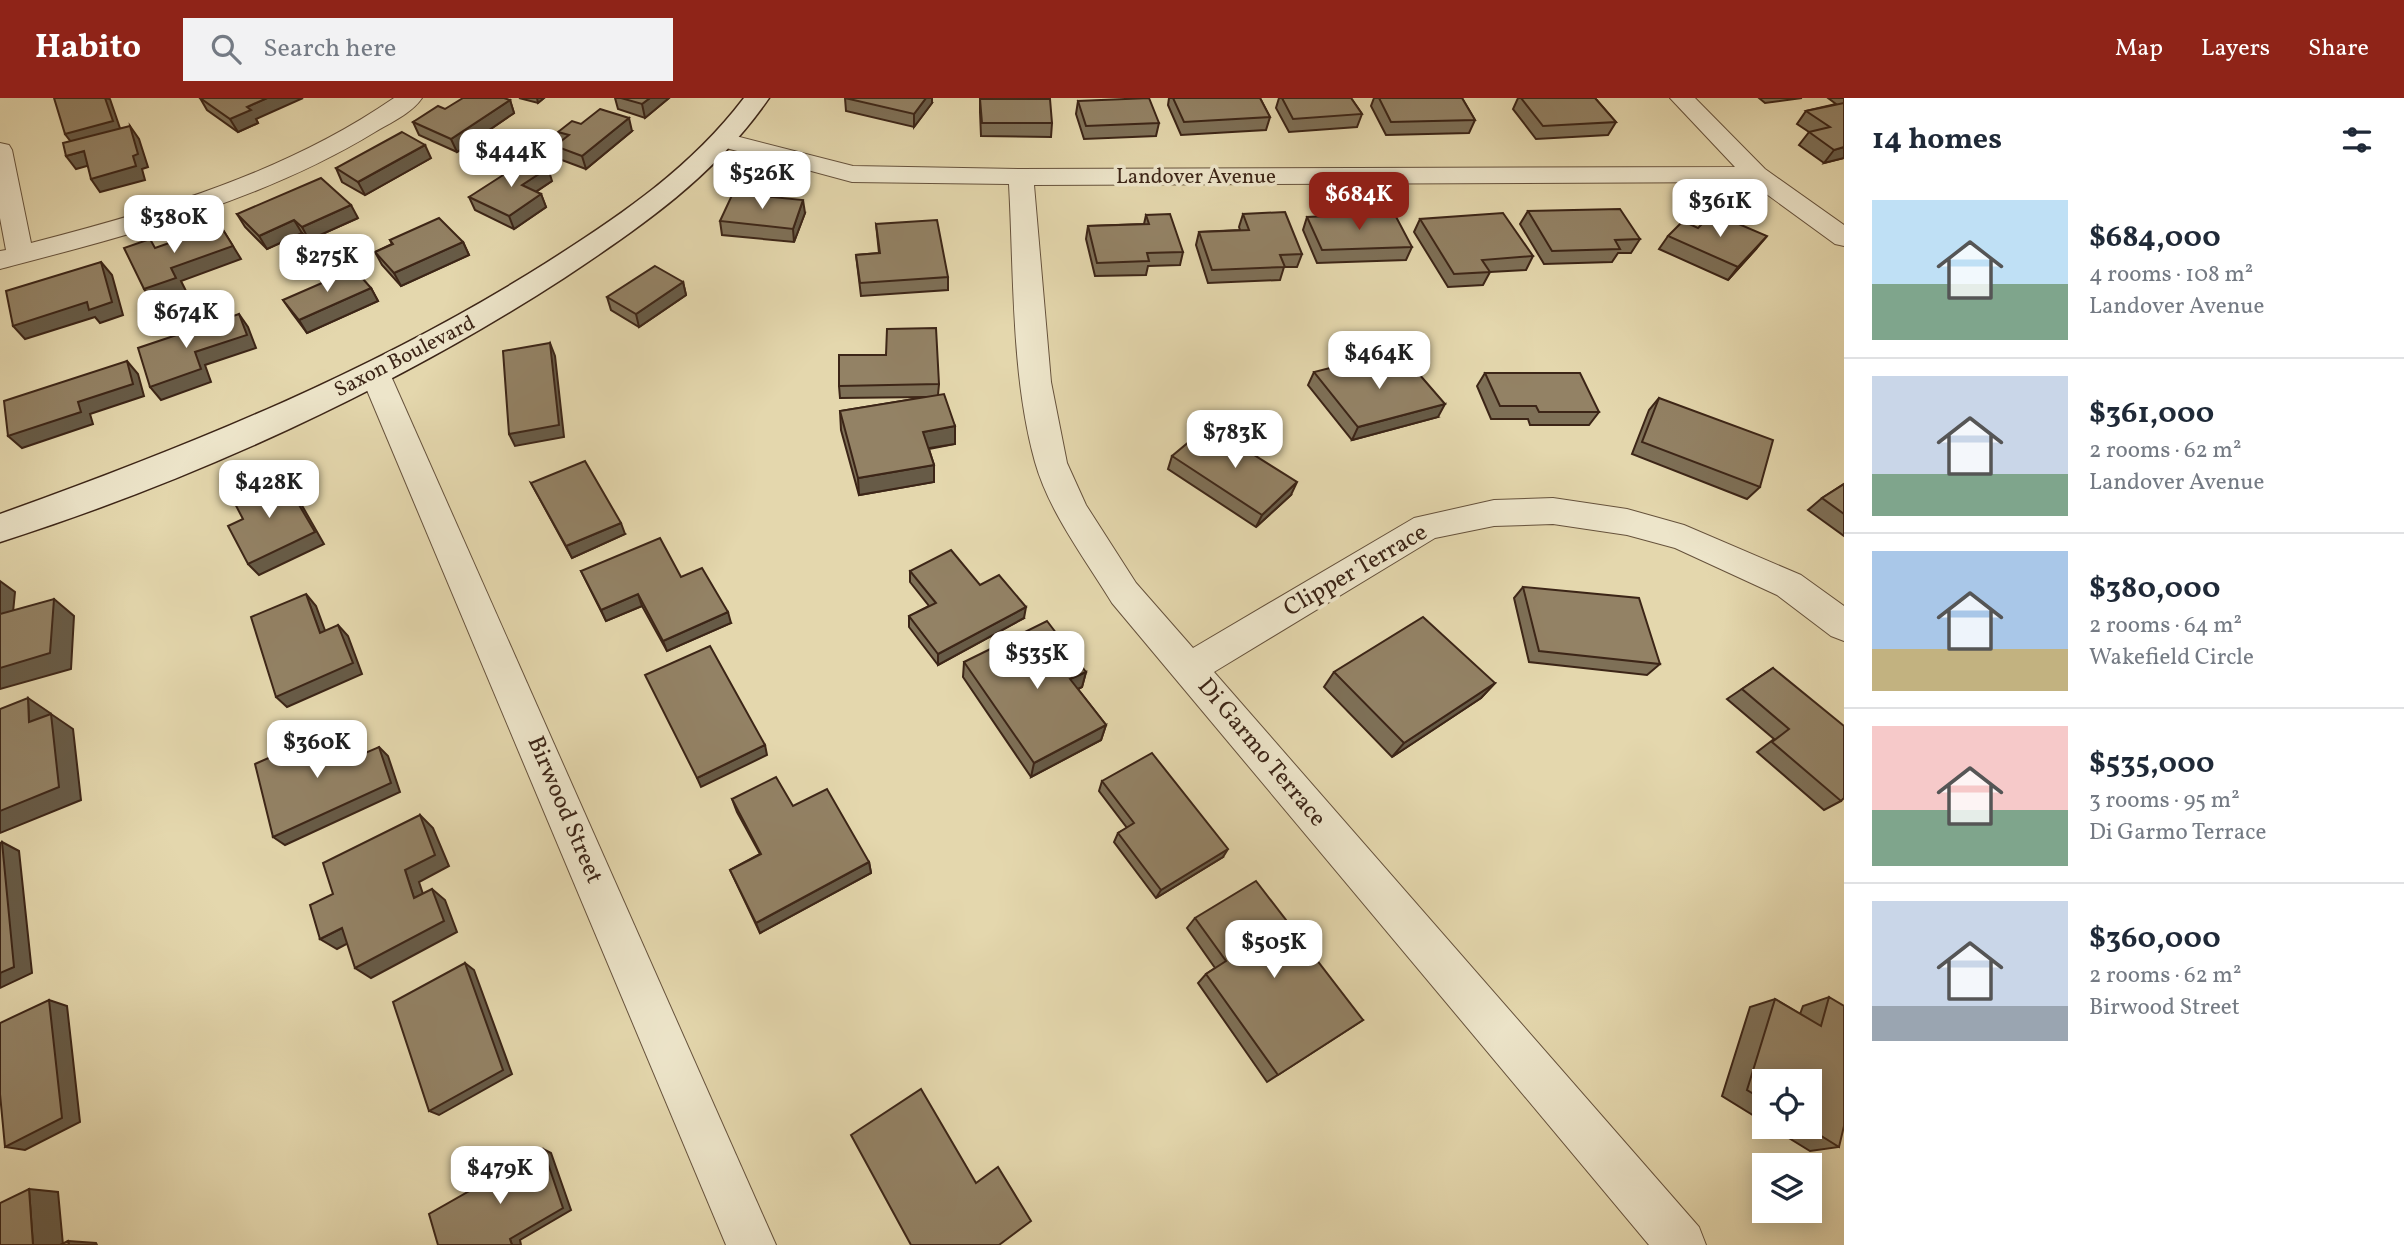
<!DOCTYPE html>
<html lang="en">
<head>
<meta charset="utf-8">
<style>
  :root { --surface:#fff; --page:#f2f2f3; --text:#1f2937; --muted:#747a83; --line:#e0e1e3; --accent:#8f2418 }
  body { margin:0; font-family:Vollkorn,serif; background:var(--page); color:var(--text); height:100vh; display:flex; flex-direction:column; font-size:26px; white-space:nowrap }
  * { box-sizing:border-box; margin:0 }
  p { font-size:23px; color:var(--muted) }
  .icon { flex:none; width:38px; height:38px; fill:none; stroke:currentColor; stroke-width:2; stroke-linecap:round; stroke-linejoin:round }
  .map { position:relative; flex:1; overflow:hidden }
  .side { display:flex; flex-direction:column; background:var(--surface); width:560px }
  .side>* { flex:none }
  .buttons { position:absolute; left:1752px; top:971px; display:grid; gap:14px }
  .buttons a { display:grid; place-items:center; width:70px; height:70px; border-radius:0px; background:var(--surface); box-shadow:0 4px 18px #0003; font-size:35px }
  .price { position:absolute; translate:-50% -60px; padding:0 16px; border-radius:14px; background:#fff; color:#222; font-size:23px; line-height:46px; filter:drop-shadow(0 2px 4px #0008) }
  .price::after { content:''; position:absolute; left:50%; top:42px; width:21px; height:16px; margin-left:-10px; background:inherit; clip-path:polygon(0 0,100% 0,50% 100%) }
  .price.selected { background:var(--accent); color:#fff }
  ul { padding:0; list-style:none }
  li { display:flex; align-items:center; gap:21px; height:175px; padding:0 28px }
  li+li { border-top:2px solid var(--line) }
  li span { display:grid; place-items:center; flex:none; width:196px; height:140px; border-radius:0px; color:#555 }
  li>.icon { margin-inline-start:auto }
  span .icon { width:84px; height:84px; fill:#fffc; stroke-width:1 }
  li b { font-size:30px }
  h2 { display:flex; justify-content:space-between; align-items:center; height:84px; padding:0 28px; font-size:30px }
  header { display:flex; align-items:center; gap:42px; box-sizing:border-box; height:98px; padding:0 35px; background:var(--accent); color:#fff }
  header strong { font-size:33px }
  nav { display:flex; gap:38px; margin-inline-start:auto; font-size:24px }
  .search { width:490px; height:63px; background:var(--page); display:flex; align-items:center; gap:18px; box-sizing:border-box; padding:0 24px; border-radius:0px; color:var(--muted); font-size:26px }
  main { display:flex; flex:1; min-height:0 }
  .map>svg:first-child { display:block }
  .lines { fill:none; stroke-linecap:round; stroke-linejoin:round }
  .minor-casing { stroke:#66523c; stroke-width:2 }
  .secondary-casing { stroke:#3c2517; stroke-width:3 }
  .minor { fill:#ede5ca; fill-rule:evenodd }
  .secondary { fill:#ede5ca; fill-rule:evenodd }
  .wall { fill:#7e7057; stroke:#3c2517; stroke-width:2 }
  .shaded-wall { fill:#675b47; stroke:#3c2517; stroke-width:2 }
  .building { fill:#938265; stroke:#3c2517; stroke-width:2 }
  .labels { text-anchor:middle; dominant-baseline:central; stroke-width:7; stroke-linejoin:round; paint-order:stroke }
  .far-street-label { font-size:21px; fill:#3c2517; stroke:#ede5ca }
  .street-label { font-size:24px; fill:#3c2517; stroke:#ede5ca }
</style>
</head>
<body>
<header>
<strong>Habito</strong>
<div class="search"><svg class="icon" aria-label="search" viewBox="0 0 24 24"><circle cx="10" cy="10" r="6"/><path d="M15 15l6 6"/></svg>Search here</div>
<nav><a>Map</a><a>Layers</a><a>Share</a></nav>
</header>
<main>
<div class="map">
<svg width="1844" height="1147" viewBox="0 0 1844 1147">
  <rect width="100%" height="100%" fill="#e4d7ad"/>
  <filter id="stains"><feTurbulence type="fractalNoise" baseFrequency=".00286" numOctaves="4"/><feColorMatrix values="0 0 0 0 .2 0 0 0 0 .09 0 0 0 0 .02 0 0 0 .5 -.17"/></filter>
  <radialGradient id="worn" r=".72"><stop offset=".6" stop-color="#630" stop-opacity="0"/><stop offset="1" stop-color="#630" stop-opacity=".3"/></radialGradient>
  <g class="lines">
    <g class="minor-casing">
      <g id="minor">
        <path d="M394,0H422C412,15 390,25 375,34C260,104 129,137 0,171V153L6,152L0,120V45L9,47L12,52L31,145C159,112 285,75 394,0Z"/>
        <path d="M1670,0H1695L1765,71L1844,127V148L1835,146L1750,84L1034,87L1051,284L1067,365L1086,407L1136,485L1193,550L1414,420L1494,402L1553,400L1627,411L1684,427L1801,477L1844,508V543L1831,538L1777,497L1675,450L1627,437L1553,426L1494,428L1435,440L1214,574L1699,1129L1706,1147H1649L1112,505C1085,461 1049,414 1035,364C1011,278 1014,176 1009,86L852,84L715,47L712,42L715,37L724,35L853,68L1021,71L1735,69Z"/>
        <polygon points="376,268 387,271 391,278 776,1147 726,1147 361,278 365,271"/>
      </g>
    </g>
    <g class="secondary-casing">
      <path id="secondary" d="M744,0H769C716,77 641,129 564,180C393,291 194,382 0,444V416C190,348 375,273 546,165C620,118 691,70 744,0Z"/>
    </g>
    <use href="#minor" class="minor"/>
    <use href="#secondary" class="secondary"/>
  </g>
  <g class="wall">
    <polygon points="200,0 256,21 258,25 238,34 207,12"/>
    <polygon points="519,0 544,0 538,5"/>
    <polygon points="615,0 669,0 645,20 618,11"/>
    <polygon points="845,0 932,5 914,29 846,13"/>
    <polygon points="1169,0 1260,0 1270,19 1266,32 1181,37 1168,7"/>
    <polygon points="1279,0 1351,0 1362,16 1357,29 1289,34 1276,10"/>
    <polygon points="1374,0 1462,0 1475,22 1469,35 1386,37 1371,8"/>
    <polygon points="1518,0 1595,0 1616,24 1608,37 1536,41 1513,11"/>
    <polygon points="1759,0 1802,0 1765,5"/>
    <polygon points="1828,0 1844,0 1844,60 1824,65 1799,47 1809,34 1797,26 1806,13 1836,6"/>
    <polygon points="980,1 1052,25 1051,39 981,38 980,14"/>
    <polygon points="510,2 514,15 457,54 419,37 413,24 445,11"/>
    <polygon points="1078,3 1159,25 1156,38 1084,41 1076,16"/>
    <polygon points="581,26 632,33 586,71 559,61 555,48 561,43 558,34"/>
    <polygon points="431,60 365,97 342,84 336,70"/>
    <polygon points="552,83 536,94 541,96 546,109 514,131 475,112 469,99"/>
    <polygon points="1528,113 1640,141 1631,155 1618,155 1612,164 1544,166 1520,126"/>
    <polygon points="805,115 794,144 722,137 720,123"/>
    <polygon points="237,116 358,120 309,142 302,135 267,151 245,129"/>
    <polygon points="1243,116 1302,156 1297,169 1284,169 1280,182 1208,185 1196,147 1199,134 1240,132 1239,129"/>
    <polygon points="1146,117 1183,154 1180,167 1148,168 1146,177 1095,178 1086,141 1088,128 1144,126"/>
    <polygon points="1307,119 1412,149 1406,162 1317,165 1303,132"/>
    <polygon points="1420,121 1533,158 1526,172 1490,174 1483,187 1448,189 1414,134"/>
    <polygon points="876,126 948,179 948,192 861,198 856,157 879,155"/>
    <polygon points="1698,130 1756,151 1728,182 1659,151 1668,138"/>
    <polygon points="390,142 463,144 469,157 401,188 382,167 375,154 392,146"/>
    <polygon points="683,184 686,197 639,229 611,212 607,199"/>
    <polygon points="371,190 378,203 307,235 292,215 283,202"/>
    <polygon points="886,257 939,286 938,297 955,328 955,346 929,351 934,367 934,384 859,397 841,332 840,313 926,299 840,300 839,288"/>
    <polygon points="1314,274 1357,274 1438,319 1352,342 1308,287"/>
    <polygon points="1485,275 1599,314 1589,327 1530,327 1528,321 1491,321 1477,288"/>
    <polygon points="1659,300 1760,389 1747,401 1632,356 1649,312"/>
    <polygon points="1172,358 1291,397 1256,429 1168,371"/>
    <polygon points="531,385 625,436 572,460"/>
    <polygon points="1844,386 1844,438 1808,412 1822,400"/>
    <polygon points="581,473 681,479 731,525 667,553 642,508 606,523"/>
    <polygon points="910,473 980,487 1024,520 938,567 909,529 909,518 929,508 910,484"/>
    <polygon points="1523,489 1660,566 1647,577 1529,564 1514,500"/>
    <polygon points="964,564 1086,574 1082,589 1078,591 1106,627 1101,642 1031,679 963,579"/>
    <polygon points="1773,570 1841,703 1824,712 1757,654 1774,641 1727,601"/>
    <polygon points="1334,574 1495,585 1481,600 1392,659 1324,589"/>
    <polygon points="1102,683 1223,759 1156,800 1114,744 1118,735 1127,730 1099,693"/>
    <polygon points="732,701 793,708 869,764 871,775 760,835 730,772 760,756 737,714"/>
    <polygon points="1195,820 1363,922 1267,984 1198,885 1206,876 1215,870 1187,830"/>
    <polygon points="1829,899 1839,1049 1810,1053 1771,1029 1810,1029 1764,984 1764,1024 1722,998 1750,909 1775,901 1800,916 1803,908"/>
  </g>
  <g class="shaded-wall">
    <polygon points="105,0 110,1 122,36 75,49 65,36"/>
    <polygon points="267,0 303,0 256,21 258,25 238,34 230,21 247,9"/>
    <polygon points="537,0 544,0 538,5"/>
    <polygon points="650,0 669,0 645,20 642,6"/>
    <polygon points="926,0 932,0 932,5 914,29 914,16"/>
    <polygon points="510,2 514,15 457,54 451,41"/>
    <polygon points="629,20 632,33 586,71 582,58"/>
    <polygon points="130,28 139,41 148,69 142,71 145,82 100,94 91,81 133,58"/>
    <polygon points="425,47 431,60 365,97 358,84"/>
    <polygon points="1844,49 1844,60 1824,65 1834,52"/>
    <polygon points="84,53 94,66 76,71 66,58"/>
    <polygon points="548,70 552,83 526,100 522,87"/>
    <polygon points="541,96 546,109 514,131 509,118"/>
    <polygon points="803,102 805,115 794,144 793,131"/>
    <polygon points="351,107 358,120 309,142 302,129"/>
    <polygon points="294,122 302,135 267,151 259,138"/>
    <polygon points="220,127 241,161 181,183 186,193 154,205 144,191 171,170"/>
    <polygon points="1767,138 1756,151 1728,182 1738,169"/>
    <polygon points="463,144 469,157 401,188 394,175"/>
    <polygon points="101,164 112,177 123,217 100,225 95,219 25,241 13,228"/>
    <polygon points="683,184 686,197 639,229 636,216"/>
    <polygon points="371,190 378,203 307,235 299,222"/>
    <polygon points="239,216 248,229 256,250 205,267 211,284 161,302 150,289 195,254"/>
    <polygon points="550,245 555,258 564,339 515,348 509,336"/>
    <polygon points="127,263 138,276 144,298 90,316 93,326 22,350 8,338 78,304"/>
    <polygon points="1445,306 1438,319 1352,342 1358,329"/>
    <polygon points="955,328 955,346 923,351 923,334"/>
    <polygon points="934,367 934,384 859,397 858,380"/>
    <polygon points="282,378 292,390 324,446 259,477 248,466"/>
    <polygon points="1297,384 1291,397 1256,429 1262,417"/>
    <polygon points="621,425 625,436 572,460 566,448"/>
    <polygon points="0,483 15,494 11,535 0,527"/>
    <polygon points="306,496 316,508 330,546 320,535"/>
    <polygon points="638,496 642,508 606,523 601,512"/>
    <polygon points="54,501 74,518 71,571 0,591 0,570"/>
    <polygon points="1026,509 1024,520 938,567 938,556"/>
    <polygon points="728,514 731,525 667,553 663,543"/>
    <polygon points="338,527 348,538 362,576 287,609 276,599"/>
    <polygon points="1086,574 1082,589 1067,596 1070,581"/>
    <polygon points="1495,585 1481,600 1392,659 1404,645"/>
    <polygon points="28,600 50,615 52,639 29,624"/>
    <polygon points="51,616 73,631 81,702 0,735 0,713"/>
    <polygon points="1106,627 1101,642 1031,679 1034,665"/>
    <polygon points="339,629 349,639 359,672 349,662"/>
    <polygon points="765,647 767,657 701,689 697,680"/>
    <polygon points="379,649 388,658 400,694 285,747 273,739"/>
    <polygon points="420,717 433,730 449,768 419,784 428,811 414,800 405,772"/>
    <polygon points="2,744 19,753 32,875 0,890"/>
    <polygon points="1228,751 1223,759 1156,800 1161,792"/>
    <polygon points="869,764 871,775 760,835 756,825"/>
    <polygon points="432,791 445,802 457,834 371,880 355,870"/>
    <polygon points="342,830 358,840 337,851 320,841"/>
    <polygon points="465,865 474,872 512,976 439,1017 429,1013"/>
    <polygon points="49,902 67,908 80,1024 25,1052 5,1049"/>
    <polygon points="543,1051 551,1055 571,1112 520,1142 521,1147 512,1147 510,1141"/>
    <polygon points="29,1091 58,1094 63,1147 33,1147"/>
    <polygon points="68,1143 96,1145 97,1147 69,1147"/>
  </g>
  <g class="building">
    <polygon points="54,0 105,0 113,23 65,36"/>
    <polygon points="200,0 267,0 247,9 251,12 230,21"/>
    <polygon points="463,0 504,0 510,2 451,41 413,24 438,8 445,11"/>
    <polygon points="621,0 650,0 642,6"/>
    <polygon points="845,0 926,0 914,16"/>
    <polygon points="1149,0 1159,25 1086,28 1078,3"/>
    <polygon points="1173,0 1260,0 1270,19 1184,24"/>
    <polygon points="1282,0 1351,0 1362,16 1293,21"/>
    <polygon points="1379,0 1462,0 1475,22 1391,24"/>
    <polygon points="1521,0 1595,0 1616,24 1543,28"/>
    <polygon points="980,1 1050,1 1052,25 982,25"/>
    <polygon points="1844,5 1844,49 1834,52 1809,34 1830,29 1806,13"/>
    <polygon points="600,11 629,20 582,58 555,48 569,37 558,34 572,23 581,26"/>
    <polygon points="130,28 138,56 133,58 136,68 91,81 84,53 66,58 63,45"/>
    <polygon points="402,34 425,47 358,84 336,70"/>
    <polygon points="528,61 548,70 522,87 541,96 509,118 469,99"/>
    <polygon points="321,80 351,107 302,129 294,122 259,138 237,116"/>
    <polygon points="733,95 803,102 793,131 720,123"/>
    <polygon points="1620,111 1640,141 1615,142 1620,151 1552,153 1528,113"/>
    <polygon points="1285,114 1302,156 1280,157 1285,169 1212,172 1199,134 1249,132 1243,116"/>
    <polygon points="1394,115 1412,149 1322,152 1307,119"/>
    <polygon points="1503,115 1533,158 1482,162 1490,174 1454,176 1420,121"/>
    <polygon points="1713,115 1767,138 1738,169 1668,138 1683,123 1698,130"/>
    <polygon points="1170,116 1183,154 1147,155 1149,163 1097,165 1088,128 1149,126 1146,117"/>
    <polygon points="439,120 463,144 394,175 375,154 393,146 390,142"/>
    <polygon points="937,122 948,179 860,185 856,157 880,155 876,126"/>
    <polygon points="220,127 233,148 171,170 176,180 144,191 124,150 150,141 155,150"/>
    <polygon points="101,164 112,204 89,212 87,204 13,228 6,193"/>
    <polygon points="655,168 683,184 636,216 607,199"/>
    <polygon points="354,171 371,190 299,222 283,202"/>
    <polygon points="239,216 247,237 195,254 201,271 150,289 138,250"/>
    <polygon points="936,230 939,286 839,288 839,257 886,257 887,231"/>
    <polygon points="550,245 559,327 509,336 503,253"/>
    <polygon points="1406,261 1445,306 1358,329 1314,274 1350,265 1357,274"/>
    <polygon points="127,263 133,286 78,304 81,314 8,338 4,303"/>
    <polygon points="1485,275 1580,275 1599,314 1539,314 1536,308 1500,308"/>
    <polygon points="944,296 955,328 923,334 934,367 858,380 840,313"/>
    <polygon points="1659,300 1773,342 1760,389 1642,344"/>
    <polygon points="1208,328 1297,384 1262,417 1172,358"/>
    <polygon points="585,363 621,425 566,448 531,385"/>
    <polygon points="282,378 315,434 248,466 228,428 243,421 232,400"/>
    <polygon points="1844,386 1844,416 1822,400"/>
    <polygon points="660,440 681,479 702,470 728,514 663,543 638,496 601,512 581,473"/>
    <polygon points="951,452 980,487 999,477 1026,509 938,556 909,518 936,505 910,473"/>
    <polygon points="1523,489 1639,500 1660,566 1539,553"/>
    <polygon points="306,496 320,535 338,527 353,565 276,599 251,519"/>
    <polygon points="54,501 50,555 0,570 0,516"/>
    <polygon points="1423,519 1495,585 1404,645 1334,574"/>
    <polygon points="1047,523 1086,574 1070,581 1106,627 1034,665 964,564"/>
    <polygon points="710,548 765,647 697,680 645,577"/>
    <polygon points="1773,570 1844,628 1844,700 1841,703 1772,644 1789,631 1742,591"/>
    <polygon points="28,600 29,624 51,616 59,689 0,713 0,611"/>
    <polygon points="339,629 349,662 379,649 391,685 273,739 255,666"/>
    <polygon points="1152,655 1228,751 1161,792 1118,735 1134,725 1102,683"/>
    <polygon points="776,679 793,708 827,691 869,764 756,825 730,772 761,756 732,701"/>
    <polygon points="420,717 435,757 405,772 414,800 432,791 444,823 355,870 342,830 320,841 310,807 333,796 323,765"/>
    <polygon points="2,744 14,869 0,875 0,745"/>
    <polygon points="1256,783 1363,922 1278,977 1206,876 1226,863 1195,820"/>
    <polygon points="465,865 503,972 429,1013 393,904"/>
    <polygon points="1829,899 1844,908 1844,1028 1839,1049 1807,1029 1810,1029 1810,984 1764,984 1764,1002 1747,992 1775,901 1821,928"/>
    <polygon points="49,902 62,1020 5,1049 0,996 0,925"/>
    <polygon points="921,991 976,1085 998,1069 1031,1123 999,1147 911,1147 851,1037"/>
    <polygon points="543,1051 563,1110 510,1141 512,1147 438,1147 429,1116"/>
    <polygon points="29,1091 33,1147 0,1147 0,1105"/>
    <polygon points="68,1143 69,1147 60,1147"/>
  </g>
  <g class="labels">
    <g class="far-street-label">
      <text x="1196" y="79">Landover Avenue</text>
      <text transform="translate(405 259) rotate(-27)">Saxon Boulevard</text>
    </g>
    <g class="street-label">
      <text transform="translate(1356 473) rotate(-30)">Clipper Terrace</text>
      <text transform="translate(1261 655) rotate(50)">Di Garmo Terrace</text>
      <text transform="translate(564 712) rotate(67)">Birwood Street</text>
    </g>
  </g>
  <rect width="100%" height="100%" filter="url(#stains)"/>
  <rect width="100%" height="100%" fill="url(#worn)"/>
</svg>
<div class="buttons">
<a><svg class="icon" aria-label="locate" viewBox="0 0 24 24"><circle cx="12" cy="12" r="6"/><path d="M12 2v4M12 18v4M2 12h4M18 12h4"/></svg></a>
<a><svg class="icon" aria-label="layers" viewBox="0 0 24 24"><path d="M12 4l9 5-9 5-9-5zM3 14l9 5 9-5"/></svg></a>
</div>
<b class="price" style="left:511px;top:91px">$444K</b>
<b class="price" style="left:762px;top:113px">$526K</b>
<b class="price selected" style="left:1359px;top:134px">$684K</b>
<b class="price" style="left:1720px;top:141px">$361K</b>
<b class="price" style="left:174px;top:157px">$380K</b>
<b class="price" style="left:327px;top:196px">$275K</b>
<b class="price" style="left:186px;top:252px">$674K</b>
<b class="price" style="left:1379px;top:293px">$464K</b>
<b class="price" style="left:1235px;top:372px">$783K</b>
<b class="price" style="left:269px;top:422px">$428K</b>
<b class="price" style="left:1037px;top:593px">$535K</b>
<b class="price" style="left:317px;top:682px">$360K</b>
<b class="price" style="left:1274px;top:882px">$505K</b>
<b class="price" style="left:500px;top:1108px">$479K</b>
</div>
<section class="side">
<h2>14 homes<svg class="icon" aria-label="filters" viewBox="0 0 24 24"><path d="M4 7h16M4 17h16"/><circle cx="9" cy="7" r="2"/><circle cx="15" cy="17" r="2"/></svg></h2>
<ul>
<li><span style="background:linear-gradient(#bfe0f5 60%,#7fa58c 0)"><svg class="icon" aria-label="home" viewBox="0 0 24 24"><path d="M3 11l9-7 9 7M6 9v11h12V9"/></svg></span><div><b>$684,000</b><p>4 rooms · 108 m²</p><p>Landover Avenue</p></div></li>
<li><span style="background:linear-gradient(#c9d6e8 70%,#7fa58c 0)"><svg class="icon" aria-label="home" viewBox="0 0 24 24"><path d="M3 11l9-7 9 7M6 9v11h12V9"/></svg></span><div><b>$361,000</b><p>2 rooms · 62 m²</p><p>Landover Avenue</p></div></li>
<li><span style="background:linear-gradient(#a9c7e8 70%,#c2b280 0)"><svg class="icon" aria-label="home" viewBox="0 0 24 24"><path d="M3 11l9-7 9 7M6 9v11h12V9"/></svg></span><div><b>$380,000</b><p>2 rooms · 64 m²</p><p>Wakefield Circle</p></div></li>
<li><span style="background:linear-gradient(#f6c9c9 60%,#7fa58c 0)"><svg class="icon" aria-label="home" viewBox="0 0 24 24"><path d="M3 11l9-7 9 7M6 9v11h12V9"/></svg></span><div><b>$535,000</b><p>3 rooms · 95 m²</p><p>Di Garmo Terrace</p></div></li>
<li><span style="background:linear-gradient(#c9d6e8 75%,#9aa5b1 0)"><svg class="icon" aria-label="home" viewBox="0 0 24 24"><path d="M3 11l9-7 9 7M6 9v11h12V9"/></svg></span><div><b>$360,000</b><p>2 rooms · 62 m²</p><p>Birwood Street</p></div></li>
</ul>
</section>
</main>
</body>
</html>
